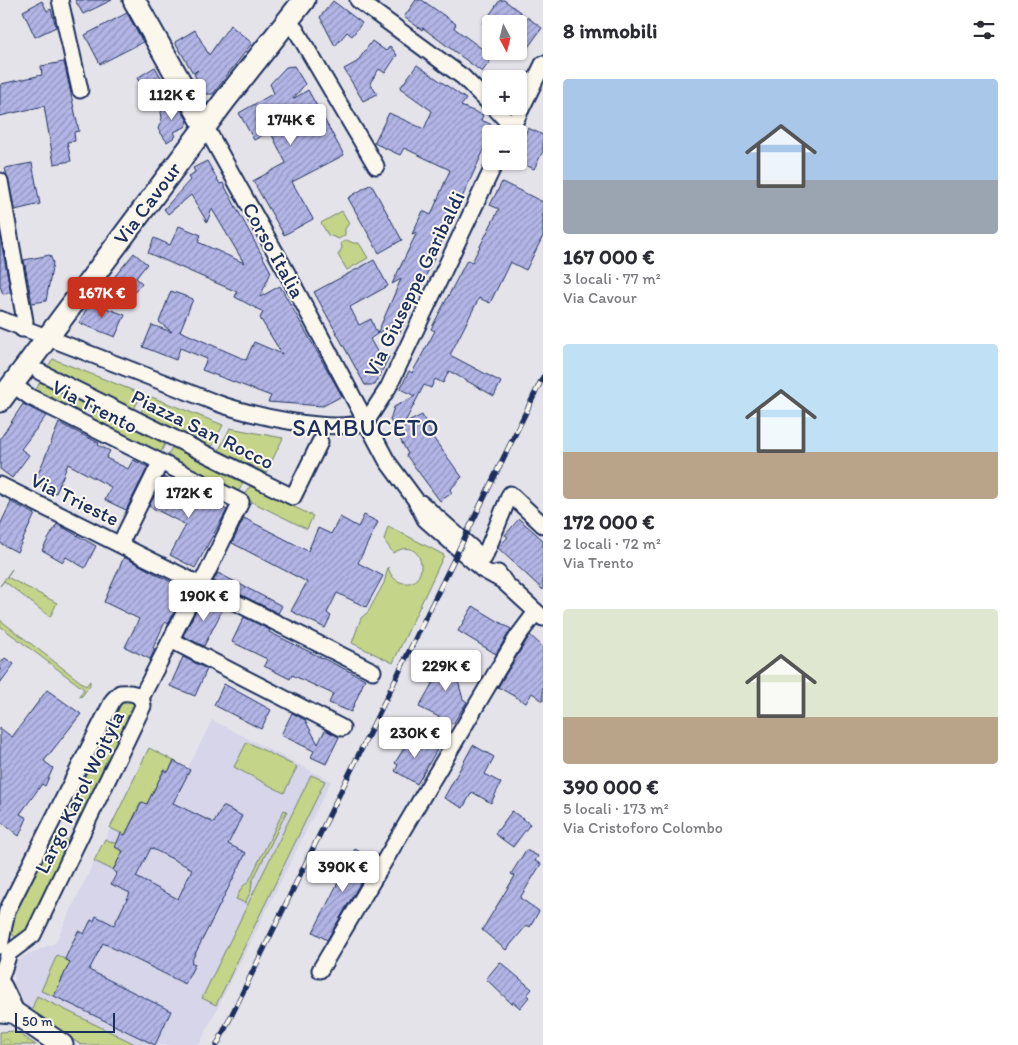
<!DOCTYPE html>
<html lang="it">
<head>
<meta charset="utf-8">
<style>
  :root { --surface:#fff; --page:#f2f2f3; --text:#2b2b33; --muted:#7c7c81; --accent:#c8321e }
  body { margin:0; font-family:Itim,sans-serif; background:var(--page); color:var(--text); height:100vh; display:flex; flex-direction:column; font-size:19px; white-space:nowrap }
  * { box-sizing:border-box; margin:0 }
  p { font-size:16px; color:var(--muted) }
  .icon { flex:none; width:28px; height:28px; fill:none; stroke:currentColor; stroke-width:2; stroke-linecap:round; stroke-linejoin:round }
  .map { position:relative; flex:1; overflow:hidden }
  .sheet { display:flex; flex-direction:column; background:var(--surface); width:475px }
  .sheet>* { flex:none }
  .needle { width:32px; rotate:173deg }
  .tools { position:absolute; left:482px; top:15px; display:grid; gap:10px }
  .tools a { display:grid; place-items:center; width:45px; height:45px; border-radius:5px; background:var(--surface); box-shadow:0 1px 4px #0004; font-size:25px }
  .scale { position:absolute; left:15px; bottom:12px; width:100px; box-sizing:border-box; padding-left:5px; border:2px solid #1b2f5e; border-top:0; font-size:14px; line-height:18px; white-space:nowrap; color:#1b2f5e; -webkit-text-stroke:4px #fbf7ec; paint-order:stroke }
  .price { position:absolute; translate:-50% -42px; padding:0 11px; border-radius:5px; background:#fff; color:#222; font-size:16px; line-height:32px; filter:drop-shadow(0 1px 2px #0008) }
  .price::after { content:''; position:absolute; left:50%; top:30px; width:15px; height:11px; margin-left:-8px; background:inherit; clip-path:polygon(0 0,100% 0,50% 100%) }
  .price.on { background:var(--accent); color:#fff }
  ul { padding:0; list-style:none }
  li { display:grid; align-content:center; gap:10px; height:265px; padding:0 20px }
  li span { display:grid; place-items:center; height:155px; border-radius:5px; color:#555 }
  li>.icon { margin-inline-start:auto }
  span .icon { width:90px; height:90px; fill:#fffc; stroke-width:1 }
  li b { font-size:21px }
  h2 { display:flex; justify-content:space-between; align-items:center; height:60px; padding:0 20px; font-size:21px }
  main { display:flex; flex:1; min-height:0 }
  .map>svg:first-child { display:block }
  .built { fill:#d6d5e9 }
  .grass { fill:#c4d488; stroke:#708273 }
  .park { fill:url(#park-crowns); stroke:#708273 }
  .building { fill:url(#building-hatch); stroke:#1b2f5e; fill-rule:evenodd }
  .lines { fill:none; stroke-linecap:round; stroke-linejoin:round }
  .street-casing { stroke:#1b2f5e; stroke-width:19 }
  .secondary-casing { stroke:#1b2f5e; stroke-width:25 }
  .street { stroke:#fbf7ec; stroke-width:15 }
  .secondary { stroke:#fbf7ec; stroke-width:21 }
  .rail-casing { stroke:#1b2f5e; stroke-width:5.5 }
  .rail { stroke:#fbf7ec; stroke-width:4; stroke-dasharray:11; stroke-linecap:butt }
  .labels { text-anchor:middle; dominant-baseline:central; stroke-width:4; stroke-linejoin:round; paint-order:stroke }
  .street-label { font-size:21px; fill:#1b2f5e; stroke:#fbf7ec }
  .quarter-label { font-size:24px; letter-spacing:1px; fill:#1b2f5e; stroke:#fbf7ec }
</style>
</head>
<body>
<main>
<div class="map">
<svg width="543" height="1045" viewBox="0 0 543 1045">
  <defs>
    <pattern id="park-crowns" width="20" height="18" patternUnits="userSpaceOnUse" patternTransform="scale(1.25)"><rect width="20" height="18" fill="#c4d488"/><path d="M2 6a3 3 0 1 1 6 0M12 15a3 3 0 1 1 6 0" fill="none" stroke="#a8b678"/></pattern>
    <pattern id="building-hatch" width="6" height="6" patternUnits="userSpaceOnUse" patternTransform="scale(1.25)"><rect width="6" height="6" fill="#b3b5e6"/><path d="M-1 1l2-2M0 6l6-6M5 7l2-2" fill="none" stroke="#9194be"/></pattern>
  </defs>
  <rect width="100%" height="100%" fill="#e5e3ea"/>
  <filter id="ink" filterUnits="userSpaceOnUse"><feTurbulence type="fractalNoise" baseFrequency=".02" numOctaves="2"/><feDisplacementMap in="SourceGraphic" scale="10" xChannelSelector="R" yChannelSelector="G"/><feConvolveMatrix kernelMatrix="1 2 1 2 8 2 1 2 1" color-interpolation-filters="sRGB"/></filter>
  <g filter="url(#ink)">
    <polygon class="built" points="212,720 331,781 199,1045 79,1045 18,1001 14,989 14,964 24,956 55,943 149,748 188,768"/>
    <g class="grass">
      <polygon points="342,211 349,223 345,229 345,235 339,239 328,235 321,223"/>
      <polygon points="347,240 353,243 359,243 368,258 347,270 338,255 342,248 341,243"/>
      <polygon points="53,359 142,394 134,409 48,366"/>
      <polygon points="40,382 87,406 82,418 34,394"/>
      <polygon points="149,396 223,425 212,447 141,412"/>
      <polygon points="94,409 165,444 159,456 88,421"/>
      <polygon points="230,428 283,438 266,473 219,450"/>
      <polygon points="172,447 243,483 237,494 166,459"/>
      <polygon points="250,486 313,516 307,529 244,498"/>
      <path d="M388,526L444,555L393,663L352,643L361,618L368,612L384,583L388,567C390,574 393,579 400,582C431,592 427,532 393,553L384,540Z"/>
      <polygon points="12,569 7,577 57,603 50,617 4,581 0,586"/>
      <polygon points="0,620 86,686 90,681 90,685 82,696 79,697 84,689 0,626"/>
      <polygon points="126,699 136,704 82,820 66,809 119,702"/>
      <polygon points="247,742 297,767 284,793 234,767"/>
      <polygon points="149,748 174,761 168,772 164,770 147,804 141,802 125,835 110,828"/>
      <polygon points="311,775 325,781 216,1005 202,998"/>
      <polygon points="284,810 287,811 252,882 251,891 245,903 236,899 242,887 249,881"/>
      <polygon points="55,832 71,843 26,934 15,937 9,930 10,922"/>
      <polygon points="105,839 116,844 115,847 123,851 113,870 94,861"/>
      <polygon points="57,955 70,962 54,996 41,991"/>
      <polygon points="37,996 137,1045 81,1045 31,1011"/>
    </g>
    <polygon class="park" points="15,1031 36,1045 0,1045 0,1032"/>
    <g class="building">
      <polygon points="75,0 112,0 83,14"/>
      <polygon points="416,0 422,0 456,24 454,28 493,57 482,72 423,28 422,30 404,17"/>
      <polygon points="500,0 504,0 524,15 518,24 483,24"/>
      <polygon points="42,1 47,11 51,9 56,27 35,37 23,11"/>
      <polygon points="333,1 362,23 352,36 347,32 335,46 320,17"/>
      <polygon points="127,13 143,42 100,64 85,35"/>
      <polygon points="527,17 542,28 526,50 519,45 519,37"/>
      <polygon points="230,25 252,43 213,94 205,94 194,74 198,70 193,73 175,42 195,30 209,55"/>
      <polygon points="372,41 386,51 390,46 397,55 385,73 379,69 370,83 377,94 363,101 344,69 357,62"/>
      <polygon points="64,62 79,131 74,132 75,141 67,142 71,161 54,164 44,106 0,116 0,88 1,84 42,75 41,66"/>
      <polygon points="417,65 466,99 461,106 483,115 481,120 495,126 400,332 388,327 377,334 401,279 392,284 417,232 412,234 423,211 431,215 450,170 404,148 400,155 374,143 389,113 424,129 432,111 400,88"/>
      <polygon points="294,66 305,84 293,99 308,90 344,155 292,182 313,219 284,235 253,181 286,163 270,131 254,140 239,113 274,93 270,84 286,67"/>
      <polygon points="155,67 167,88 149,98 137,78"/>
      <polygon points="173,98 188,121 185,127 174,132 176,136 167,142 158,129 162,118 161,112"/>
      <polygon points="528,128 543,135 543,151 534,169 519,162 519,146"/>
      <polygon points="207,161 220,184 223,183 271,272 260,297 280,286 342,396 323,406 268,402 271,396 202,370 207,359 180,348 176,360 143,347 152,325 172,332 159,322 171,291 193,299 180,331 246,360 254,342 282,354 260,318 263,312 235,297 237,292 148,253 154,238 170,245 179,226 201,235 198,242 244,263 212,209 207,222 191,195 168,214 164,209 190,180 188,177 195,172 193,168"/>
      <polygon points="32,163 40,204 15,210 5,168"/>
      <polygon points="502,182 543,202 543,236 526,270 510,262 490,303 479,298 450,355 501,382 494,396 449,371 443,383 435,379 431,388 424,385 404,424 422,415 434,439 462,477 450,490 452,493 440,501 406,455 408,454 390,420 394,407 415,396 400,389 409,371 412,373 435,331 431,329 467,260 472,262 499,209 490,205"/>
      <polygon points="371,184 402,240 379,253 348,198"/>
      <polygon points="0,236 11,293 3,294 0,286"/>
      <polygon points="134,253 147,264 136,278 142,283 129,299 111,281"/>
      <polygon points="50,255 53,263 46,301 32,303 24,260"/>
      <polygon points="374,260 388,286 350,307 359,325 371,319 377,334 370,339 379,355 389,357 375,385 365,385 314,292"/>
      <polygon points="90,302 125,315 115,337 79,323"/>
      <polygon points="23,404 46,416 21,449 29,455 12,478 0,469 0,439"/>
      <polygon points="59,423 99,443 98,445 110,451 106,458 128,469 133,460 148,467 126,510 105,500 111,487 68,464 56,493 34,484"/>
      <polygon points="164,477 227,510 195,568 170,555 186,525 149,506"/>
      <polygon points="11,502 35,514 17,552 0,543 0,525"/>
      <polygon points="364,515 378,522 358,563 383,576 366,607 337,593 327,613 331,616 325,628 291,611 307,582 232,543 244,518 308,551 318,528 331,534 340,517 358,527"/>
      <polygon points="519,519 543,540 543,590 498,548 508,537 505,535"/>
      <polygon points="57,524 96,546 85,568 66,557 63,562 42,550"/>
      <polygon points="124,557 186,590 168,624 165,622 153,648 155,649 150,659 125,647 139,619 104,602"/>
      <polygon points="218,573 282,606 278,613 213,581"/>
      <polygon points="203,597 224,607 204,646 183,636"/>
      <polygon points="473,606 511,629 496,654 458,631"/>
      <polygon points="244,617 270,630 269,632 365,679 351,712 329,703 333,694 292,675 290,679 264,666 267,659 232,642"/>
      <polygon points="530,635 543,647 543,701 532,693 526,703 498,687"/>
      <polygon points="448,655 467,666 458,681 463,699 467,702 453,724 419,707"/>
      <polygon points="183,657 207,669 195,696 170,686"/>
      <polygon points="5,658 14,664 0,683 0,664"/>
      <polygon points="224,684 271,710 261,729 214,705"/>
      <polygon points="47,690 81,714 44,761 53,768 45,786 42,784 20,814 27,818 19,836 0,821 0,728 12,737"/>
      <polygon points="292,713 305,720 318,744 325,730 339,737 326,764 311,757 314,751 281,735"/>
      <polygon points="417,736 438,748 417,784 395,771 398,765 395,763 409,740 413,743"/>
      <polygon points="473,745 494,757 485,774 501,783 491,803 472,792 463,808 444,798"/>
      <path d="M174,761L190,770L173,803L214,823L223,806L242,816L228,844L246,853L191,962L195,964L185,984L103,943L89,970L171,1011L155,1045L54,996L70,962L65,959L78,931L84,934L91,920L94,921L96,916L114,925L130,893L111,884L117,873L113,870L123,851L115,847L121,833L125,835L142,802L147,804L164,770L168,772ZM151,848L192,869L178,899L136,877Z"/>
      <polygon points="512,811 530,824 513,847 495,834"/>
      <polygon points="355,849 374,860 327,940 313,932"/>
      <polygon points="526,850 538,856 535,861 541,864 520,898 539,911 530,927 527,925 506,950 482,930 515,876 511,874"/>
      <polygon points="500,962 532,989 527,995 529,997 520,1008 513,1002 512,1004 486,979"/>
    </g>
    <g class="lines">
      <g class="street-casing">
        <g id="street">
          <polyline points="60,0 80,90"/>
          <polyline points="358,0 463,77 491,105"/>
          <polyline points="287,21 296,30 376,166"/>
          <polyline points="493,106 512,127"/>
          <polyline points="205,126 287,273 387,461 415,499 425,519 483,570 503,581"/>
          <polyline points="509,134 543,64"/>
          <polyline points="0,181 25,321 22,329"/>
          <path d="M0,319L214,402C250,415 331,434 366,422"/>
          <polyline points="40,372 293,497 320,442"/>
          <polyline points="12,384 30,397 241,502 206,575 197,588 141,698"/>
          <polyline points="366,422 388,388 496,161"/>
          <polyline points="0,485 373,671"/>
          <polyline points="421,503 482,557"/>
          <polyline points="120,544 160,463"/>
          <polyline points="484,558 510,494 543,525"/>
          <polyline points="498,573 506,584 543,618"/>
          <polyline points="171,640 342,728"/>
          <path d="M0,946L7,911L113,700L120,693C131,692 142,693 143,706L33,935L9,953L1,977"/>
          <polyline points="320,970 495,674 518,636 536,612"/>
        </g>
      </g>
      <g class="secondary-casing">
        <g id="secondary">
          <polyline points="134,0 205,126"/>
          <polyline points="0,401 225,100 304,0"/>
          <polyline points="1,987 13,1012"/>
          <polyline points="0,1011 13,1012 62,1045"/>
        </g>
      </g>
      <use href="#street" class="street"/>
      <use href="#secondary" class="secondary"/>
      <g class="rail-casing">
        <polyline id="rail" points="217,1045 543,377"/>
      </g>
      <use href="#rail" class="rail"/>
    </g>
  </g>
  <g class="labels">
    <g class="street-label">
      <text transform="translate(147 203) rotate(-53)">Via Cavour</text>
      <text transform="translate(274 250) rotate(61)">Corso Italia</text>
      <text transform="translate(414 284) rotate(-64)">Via Giuseppe Garibaldi</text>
      <text transform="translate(95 406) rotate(27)">Via Trento</text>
      <text transform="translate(203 429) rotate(26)">Piazza San Rocco</text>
      <text transform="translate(75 499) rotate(26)">Via Trieste</text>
      <text transform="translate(79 792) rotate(-64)">Largo Karol Wojtyla</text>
    </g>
    <g class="quarter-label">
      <text x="366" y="427">SAMBUCETO</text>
    </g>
  </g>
</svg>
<div class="tools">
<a><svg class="needle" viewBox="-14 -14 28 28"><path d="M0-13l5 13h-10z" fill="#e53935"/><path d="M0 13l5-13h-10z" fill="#7c7c81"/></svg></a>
<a>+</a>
<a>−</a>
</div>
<div class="scale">50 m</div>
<b class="price" style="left:172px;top:121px">112K €</b>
<b class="price" style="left:291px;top:146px">174K €</b>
<b class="price on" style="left:102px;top:319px">167K €</b>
<b class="price" style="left:189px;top:519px">172K €</b>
<b class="price" style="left:204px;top:622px">190K €</b>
<b class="price" style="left:446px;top:692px">229K €</b>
<b class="price" style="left:415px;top:759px">230K €</b>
<b class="price" style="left:343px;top:893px">390K €</b>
</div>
<section class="sheet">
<h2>8 immobili<svg class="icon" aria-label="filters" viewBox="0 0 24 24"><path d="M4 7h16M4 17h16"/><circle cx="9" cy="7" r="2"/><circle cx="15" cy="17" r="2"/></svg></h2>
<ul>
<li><span style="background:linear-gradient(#a9c7e8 65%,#9aa5b1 0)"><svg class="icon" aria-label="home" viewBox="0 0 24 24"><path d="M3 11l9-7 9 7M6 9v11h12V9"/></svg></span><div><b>167 000 €</b><p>3 locali · 77 m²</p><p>Via Cavour</p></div></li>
<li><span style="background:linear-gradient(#bfe0f5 70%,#b9a48a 0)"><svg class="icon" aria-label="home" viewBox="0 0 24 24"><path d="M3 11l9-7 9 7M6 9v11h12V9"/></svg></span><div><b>172 000 €</b><p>2 locali · 72 m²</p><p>Via Trento</p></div></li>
<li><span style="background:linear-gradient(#dfe7d0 70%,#b9a48a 0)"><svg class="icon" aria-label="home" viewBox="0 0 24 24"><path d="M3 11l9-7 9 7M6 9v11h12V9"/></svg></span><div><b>390 000 €</b><p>5 locali · 173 m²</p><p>Via Cristoforo Colombo</p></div></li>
</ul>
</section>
</main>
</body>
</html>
